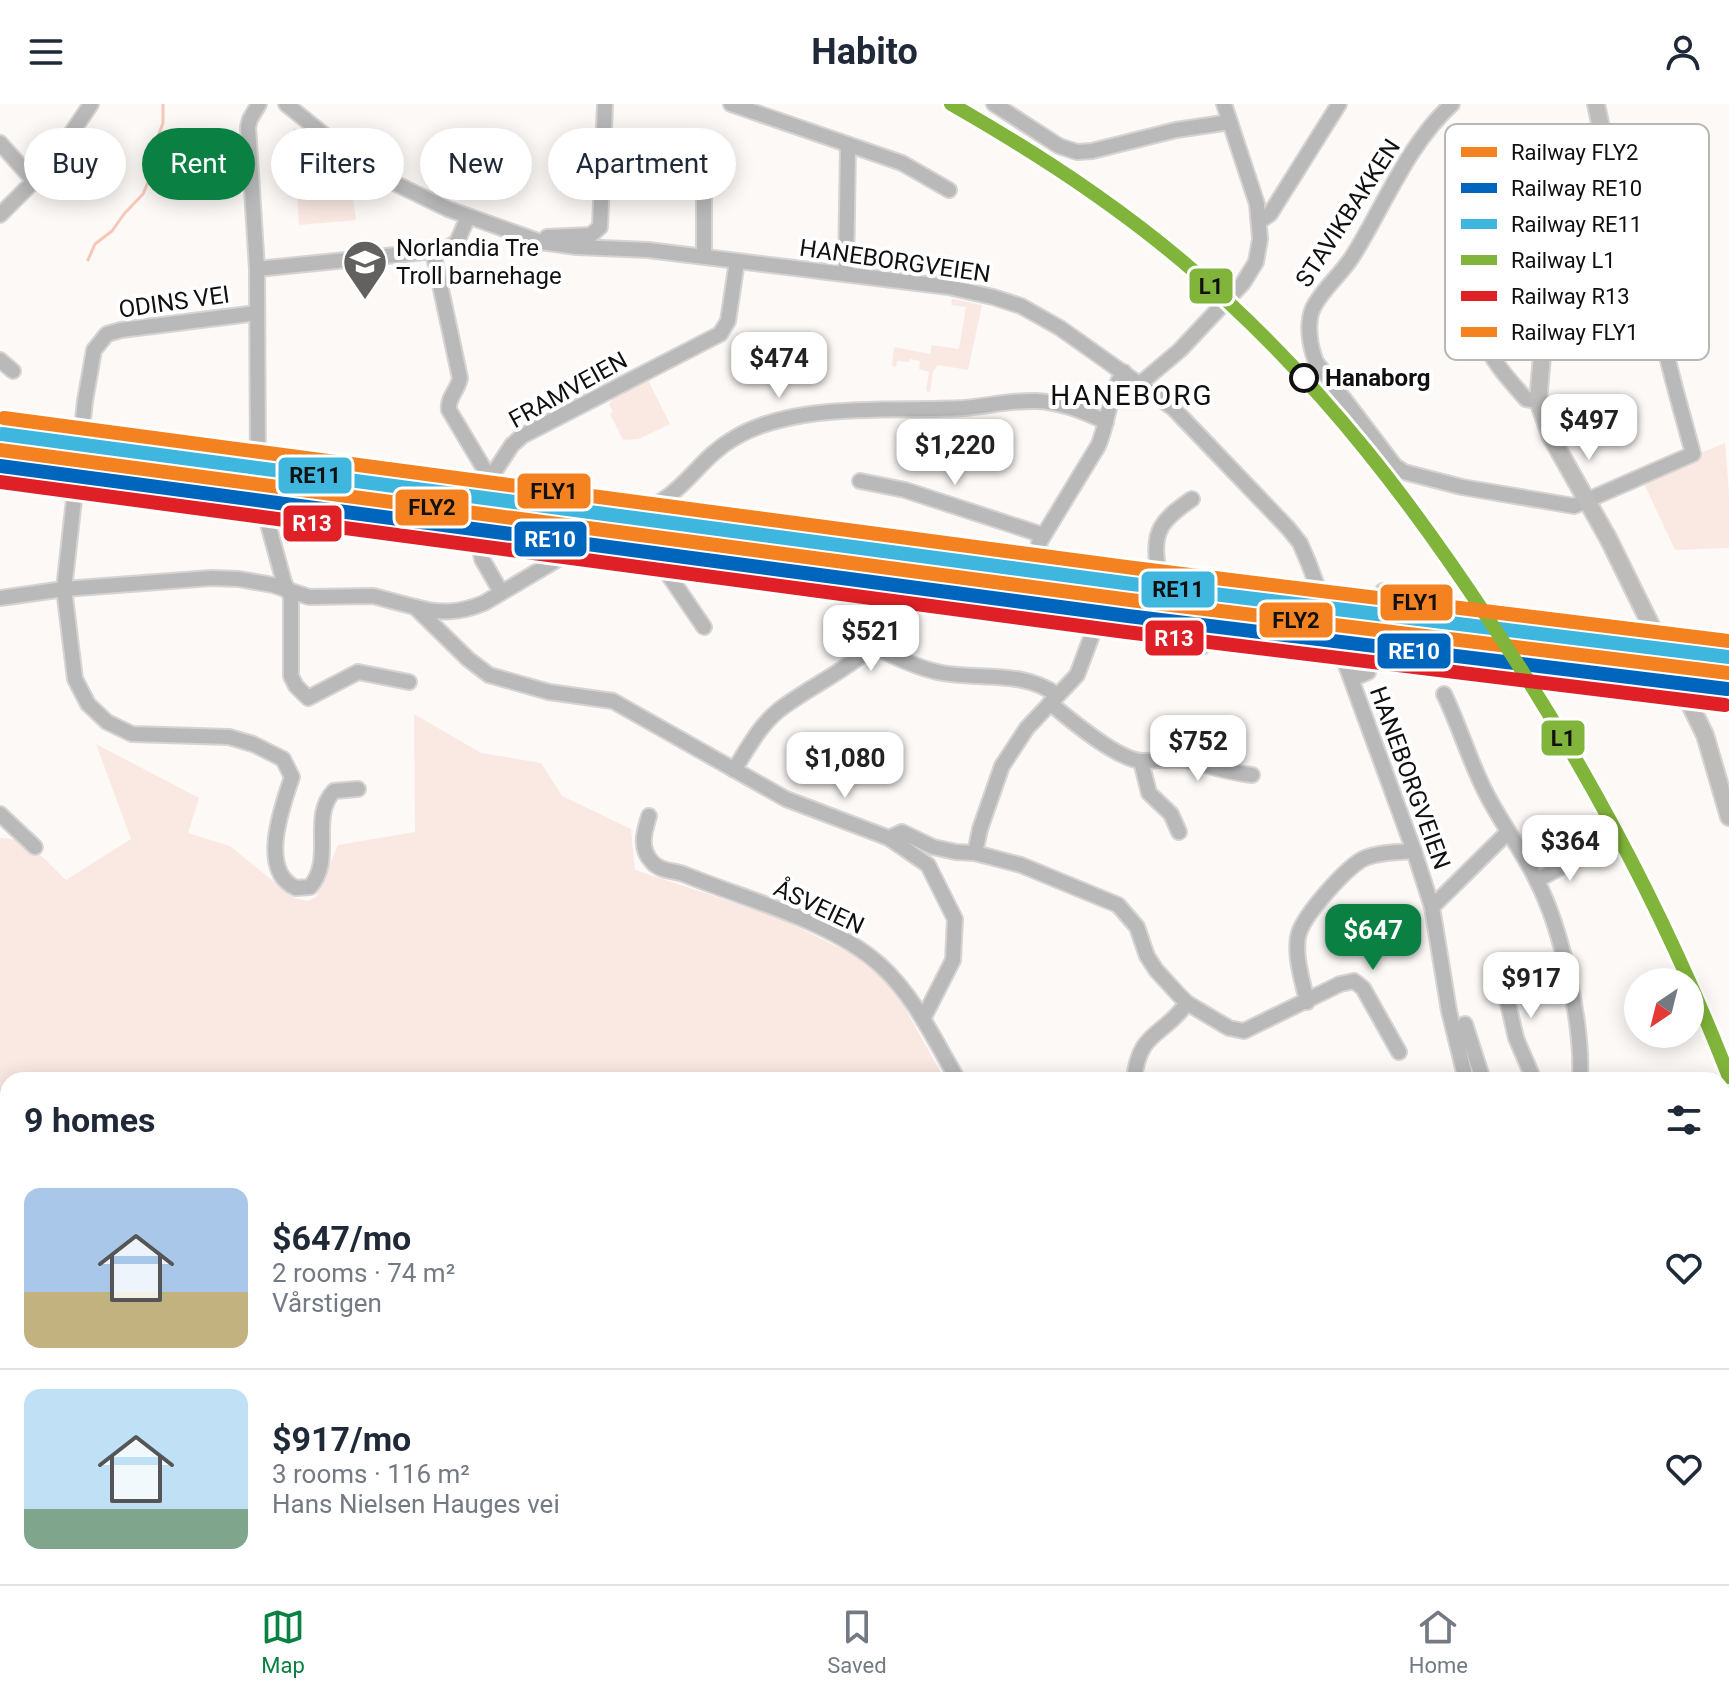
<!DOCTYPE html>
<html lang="en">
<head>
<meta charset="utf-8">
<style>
  :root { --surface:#fff; --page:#f2f2f3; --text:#1f2937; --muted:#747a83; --line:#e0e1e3; --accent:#0b8043 }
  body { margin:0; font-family:Roboto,sans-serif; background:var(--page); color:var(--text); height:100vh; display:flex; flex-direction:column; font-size:30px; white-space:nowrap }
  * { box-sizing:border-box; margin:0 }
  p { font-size:26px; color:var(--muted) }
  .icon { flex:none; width:44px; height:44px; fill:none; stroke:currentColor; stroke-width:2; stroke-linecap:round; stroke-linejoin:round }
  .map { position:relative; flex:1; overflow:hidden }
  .sheet { position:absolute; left:0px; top:968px; width:1730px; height:512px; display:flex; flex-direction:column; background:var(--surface); border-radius:24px 24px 0 0; box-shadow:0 4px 20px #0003 }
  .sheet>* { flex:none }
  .top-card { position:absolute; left:24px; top:24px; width:800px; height:72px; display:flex; gap:16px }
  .needle { width:52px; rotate:215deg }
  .controls { position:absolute; left:1624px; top:864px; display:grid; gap:16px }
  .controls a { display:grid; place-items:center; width:80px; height:80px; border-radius:50%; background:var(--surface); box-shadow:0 4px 20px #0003; font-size:40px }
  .price { position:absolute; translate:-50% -68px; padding:0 18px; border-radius:16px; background:#fff; color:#222; font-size:26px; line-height:52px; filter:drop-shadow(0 2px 4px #0008) }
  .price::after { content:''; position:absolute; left:50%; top:48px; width:24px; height:18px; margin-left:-12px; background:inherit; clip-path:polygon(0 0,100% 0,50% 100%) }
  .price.active { background:var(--accent); color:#fff }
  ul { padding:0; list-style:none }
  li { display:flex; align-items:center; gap:24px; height:200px; padding:0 24px }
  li+li { border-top:2px solid var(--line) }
  li span { display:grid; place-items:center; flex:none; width:224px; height:160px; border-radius:16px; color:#555 }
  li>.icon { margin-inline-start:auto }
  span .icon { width:96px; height:96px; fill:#fffc; stroke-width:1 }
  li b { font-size:34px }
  h2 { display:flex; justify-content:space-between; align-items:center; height:96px; padding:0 24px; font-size:34px }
  .pill { padding:0 28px; border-radius:36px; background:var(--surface); box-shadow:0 4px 20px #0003; font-size:28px; line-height:72px }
  .pill.active { background:var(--accent); color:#fff }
  header { display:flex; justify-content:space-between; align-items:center; height:104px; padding:0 24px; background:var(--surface); font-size:36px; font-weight:700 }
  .tab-bar { display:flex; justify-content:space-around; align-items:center; height:112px; border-top:2px solid var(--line); background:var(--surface); font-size:22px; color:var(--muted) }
  .tab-bar a { display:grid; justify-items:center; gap:4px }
  .tab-bar .active { color:var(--accent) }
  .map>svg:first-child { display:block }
  .green { fill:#fae9e3 }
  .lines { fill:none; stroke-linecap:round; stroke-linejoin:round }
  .stream { stroke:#f7c8b8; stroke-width:3 }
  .minor-casing { stroke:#d6d4d3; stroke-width:18 }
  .major-casing { stroke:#d6d4d3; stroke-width:20 }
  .minor { stroke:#bab9b9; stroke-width:14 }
  .major { stroke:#bdbcbb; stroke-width:16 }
  .rail-1-casing { stroke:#fff; stroke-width:20 }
  .rail-2-casing { stroke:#fff; stroke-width:20 }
  .rail-3-casing { stroke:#fff; stroke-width:20 }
  .rail-4-casing { stroke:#fff; stroke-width:20 }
  .rail-5-casing { stroke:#fff; stroke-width:20 }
  .rail-6-casing { stroke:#fff; stroke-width:20 }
  .rail-1 { stroke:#f58220; stroke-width:14 }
  .rail-2 { stroke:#0065bd; stroke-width:14 }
  .rail-3 { stroke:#3fb6de; stroke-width:14 }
  .rail-4 { stroke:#81b43a; stroke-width:14 }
  .rail-5 { stroke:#df2027; stroke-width:14 }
  .rail-6 { stroke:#f58220; stroke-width:14 }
  .stop-dot { fill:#fff; stroke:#110f0f; stroke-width:4 }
  .labels { text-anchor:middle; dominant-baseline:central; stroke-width:8; stroke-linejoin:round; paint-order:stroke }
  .street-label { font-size:24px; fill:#110f0f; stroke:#fff }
  .poi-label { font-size:24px; fill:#110f0f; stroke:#fff; text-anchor:start }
  .stop-label { font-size:24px; font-weight:bold; fill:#110f0f; stroke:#fff; text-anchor:start }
  .quarter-label { font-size:28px; letter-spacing:2px; fill:#110f0f; stroke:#fff }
  .key { fill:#fff; stroke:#b8b7b7; stroke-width:2 }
  .key-label { font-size:22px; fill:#110f0f }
  .line-badge { stroke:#fff; stroke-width:3 }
  .badge-label { font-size:22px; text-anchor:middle; font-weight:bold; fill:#fff }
  .pale-badge-label { font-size:22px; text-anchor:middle; font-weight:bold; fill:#111 }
</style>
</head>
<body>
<header><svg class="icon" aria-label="menu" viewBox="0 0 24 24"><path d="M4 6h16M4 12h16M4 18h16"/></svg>Habito<svg class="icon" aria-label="person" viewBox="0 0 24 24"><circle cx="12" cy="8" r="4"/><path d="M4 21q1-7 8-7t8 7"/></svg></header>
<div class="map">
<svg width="1729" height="1480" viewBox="0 0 1729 1480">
  <rect width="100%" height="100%" fill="#fcf9f7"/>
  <g class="green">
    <polygon points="293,23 349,66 356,116 299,121"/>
    <polygon points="952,195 982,201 968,266 938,261 933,267 930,288 926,287 929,268 919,265 920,257 910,255 909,258 897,257 896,263 892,262 894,243 930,250 932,241 959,245 966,203 951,201"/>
    <polygon points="646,272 670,320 639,335 623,336 610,310 613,308 609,300 614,294 611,290"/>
    <polygon points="1725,339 1729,389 1729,444 1675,446 1641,373"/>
    <path d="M414,610L481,649L541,659L562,692L631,725L635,766L775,812L852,850L893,883L945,976H8V1472H927L928,1480H0V734C28,733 47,758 66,776L131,735L96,640L199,694L188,729L230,742L294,794L308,797L316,793L338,741L415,728Z"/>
    <polygon points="1055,1472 1146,1472 1153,1480 1042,1480"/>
    <polygon points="1585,1472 1669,1472 1673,1480 1590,1480"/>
  </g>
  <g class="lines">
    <g class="stream">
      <polyline points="88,156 95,140 112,127 124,110 143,90 154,64 153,46 163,19 163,0"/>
      <polyline points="400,1472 410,1480"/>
    </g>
    <g class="minor-casing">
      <g id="minor">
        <polyline points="259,0 250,15 248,23 257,165 258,372 260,391 284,478 291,493 291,572 296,582 308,594 358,568 409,578"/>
        <polyline points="286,0 323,30 388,76 448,105 541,138 577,143 648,146 949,183 993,193 1021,202 1060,224 1173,304 1288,424 1300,439 1309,460 1414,747 1432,803 1449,907 1466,976"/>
        <polyline points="731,0 902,59 949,86"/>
        <polyline points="994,0 1059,42 1077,48 1092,47 1176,26 1230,18"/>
        <path d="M1452,0C1408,40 1385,100 1354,150C1343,169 1323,184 1313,204C1306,220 1310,243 1316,258L1395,362L1404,368L1462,383L1574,402L1693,350C1675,281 1654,221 1652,148"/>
        <polyline points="0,39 34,77"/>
        <path d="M1467,104C1465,134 1474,219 1488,245C1497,263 1512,279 1526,295L1538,297"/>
        <polyline points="0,111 50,61 91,0"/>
        <polyline points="1260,117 1270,110 1339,0"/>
        <polyline points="547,133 591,131 600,123 605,0"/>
        <path d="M433,148L460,274C458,286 447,294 449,306L489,373"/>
        <polyline points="704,152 704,55"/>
        <polyline points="257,165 445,146 457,138 468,113"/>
        <polyline points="846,170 848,41"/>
        <path d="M257,209L121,226L107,230L94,246L85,297L64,485L75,575L88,600L107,618L132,630L229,633L253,640L283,655L292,673C282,703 258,767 296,784L310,783C335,755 309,713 334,687L358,685"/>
        <polyline points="0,256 13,267"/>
        <polyline points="1141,279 1180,246 1243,179 1256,158 1260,135 1257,100 1224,0"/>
        <polyline points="860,377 905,386 1043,431"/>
        <polyline points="629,413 704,523"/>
        <path d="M1158,464C1151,426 1163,415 1192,395"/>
        <polyline points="1083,486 1158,464 1197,517 1202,543"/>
        <polyline points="501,488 482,455 480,444 482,423 481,388 512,341 522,332 720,230 728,217 737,157"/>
        <polyline points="0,494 64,485 211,474 239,475 273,481 309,493 373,492 415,503 468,555 489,571 549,588 613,597 786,695 889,734 902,728 933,743 956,748 975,749 1021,761 1118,801 1137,823 1147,852 1156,866 1178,890 1187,899 1229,924 1244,927 1340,880 1354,877 1363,884 1399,948"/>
        <path d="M415,503C440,510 460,509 484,499L636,409C686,392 695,356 736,333C799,297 894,308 964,304C988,302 1013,296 1037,297C1059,298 1086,308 1106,318"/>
        <polyline points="873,542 899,496 927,478 960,481"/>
        <polyline points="1352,575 1368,568 1370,523 1389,499 1383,487"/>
        <path d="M1444,590C1460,623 1470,659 1487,691C1502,720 1522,746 1536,775C1562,825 1583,920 1580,976"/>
        <path d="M1050,599C1069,615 1119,657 1143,657C1158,657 1170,654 1186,656C1208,661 1229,669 1252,671"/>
        <polyline points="1141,657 1149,689 1171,710 1179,728"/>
        <path d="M734,666C747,646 759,622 779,606C809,583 844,568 873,542C895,553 917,564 942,569C981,576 1023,566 1057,591"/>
        <polyline points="0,710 35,743"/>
        <path d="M649,712C644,729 639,744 652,758C661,768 674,766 686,771C747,796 829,816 879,860C914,891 935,937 958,976"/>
        <polyline points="889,734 928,761 955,815 953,856 923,915"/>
        <path d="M975,749L980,725L1002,662L1027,624L1077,571L1094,526L1089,496L1077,478L1041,454L1039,439L1098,342C1109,317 1108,290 1124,268"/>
        <polyline points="1537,776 1585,750"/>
        <polyline points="1432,803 1508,728"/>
        <polyline points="1500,865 1516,934 1534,976"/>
        <path d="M1307,898C1303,878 1293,849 1299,829C1305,810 1347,762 1365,754C1379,748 1399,748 1414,747"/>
        <polyline points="1465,920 1483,976"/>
        <path d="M1134,976C1139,926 1163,933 1187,899"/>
        <polyline points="1722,1167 1729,1181"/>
        <polyline points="1722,1222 1729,1212"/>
        <polyline points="1722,1295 1729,1315"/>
        <polyline points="999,1480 999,1472"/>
      </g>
    </g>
    <g class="major-casing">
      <polyline id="major" points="1596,0 1605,42 1601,77 1542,252 1538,297 1551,333 1608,434 1705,631 1729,713"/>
    </g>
    <use href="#minor" class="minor"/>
    <use href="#major" class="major"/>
    <g class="rail-1-casing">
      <polyline id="rail-1" points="0,346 1130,496 1729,569"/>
    </g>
    <g class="rail-2-casing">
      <polyline id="rail-2" points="0,362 1128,512 1727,585"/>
    </g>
    <g class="rail-3-casing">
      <polyline id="rail-3" points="2,330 1132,480 1729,553"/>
    </g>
    <g class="rail-4-casing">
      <path id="rail-4" d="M951,0C1049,56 1143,118 1226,196C1330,292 1411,398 1489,516C1585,660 1666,811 1729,973"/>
    </g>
    <g class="rail-5-casing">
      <polyline id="rail-5" points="0,378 1126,528 1725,601"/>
    </g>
    <g class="rail-6-casing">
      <polyline id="rail-6" points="4,314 1134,464 1729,537"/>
    </g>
    <use href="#rail-1" class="rail-1"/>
    <use href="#rail-2" class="rail-2"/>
    <use href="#rail-3" class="rail-3"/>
    <use href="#rail-4" class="rail-4"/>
    <use href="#rail-5" class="rail-5"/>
    <use href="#rail-6" class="rail-6"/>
  </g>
  <defs>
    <g id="school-pin" transform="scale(2.3)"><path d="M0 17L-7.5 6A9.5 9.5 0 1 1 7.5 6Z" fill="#636160" stroke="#fff"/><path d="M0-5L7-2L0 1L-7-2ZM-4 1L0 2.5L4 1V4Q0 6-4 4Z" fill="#fff"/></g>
  </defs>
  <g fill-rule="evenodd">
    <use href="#school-pin" x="365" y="158"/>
  </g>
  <circle class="stop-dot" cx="1304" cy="274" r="13"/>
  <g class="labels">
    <g class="street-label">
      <text transform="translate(1348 109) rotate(-57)">STAVIKBAKKEN</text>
      <text transform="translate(895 157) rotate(8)">HANEBORGVEIEN</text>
      <text transform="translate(174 198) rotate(-8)">ODINS VEI</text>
      <text transform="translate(568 286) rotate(-29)">FRAMVEIEN</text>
      <text transform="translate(1410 674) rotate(70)">HANEBORGVEIEN</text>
      <text transform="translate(819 803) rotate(25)">ÅSVEIEN</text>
    </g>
    <g class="poi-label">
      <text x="396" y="144">Norlandia Tre<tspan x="396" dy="28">Troll barnehage</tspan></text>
    </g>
    <g class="stop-label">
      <text x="1325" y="274">Hanaborg</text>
    </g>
    <g class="quarter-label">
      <text x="1132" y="291">HANEBORG</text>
    </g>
  </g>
  <rect x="1445" y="20" width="264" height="236" rx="12" class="key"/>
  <rect x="1461" y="43" width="36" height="10" fill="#f58220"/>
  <rect x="1461" y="79" width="36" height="10" fill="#0065bd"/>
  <rect x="1461" y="115" width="36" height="10" fill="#3fb6de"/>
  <rect x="1461" y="151" width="36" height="10" fill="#81b43a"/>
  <rect x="1461" y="187" width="36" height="10" fill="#df2027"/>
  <rect x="1461" y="223" width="36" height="10" fill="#f58220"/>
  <g class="key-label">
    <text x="1511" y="56">Railway FLY2</text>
    <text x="1511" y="92">Railway RE10</text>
    <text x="1511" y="128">Railway RE11</text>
    <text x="1511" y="164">Railway L1</text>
    <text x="1511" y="200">Railway R13</text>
    <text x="1511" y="236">Railway FLY1</text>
  </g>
  <g class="line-badge">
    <rect x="1188" y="163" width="46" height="38" rx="8" fill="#81b43a"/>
    <rect x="277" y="352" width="76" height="39" rx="8" fill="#3fb6de"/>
    <rect x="516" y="368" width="76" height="38" rx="8" fill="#f58220"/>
    <rect x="394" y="384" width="76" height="39" rx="8" fill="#f58220"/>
    <rect x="282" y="400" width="61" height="39" rx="8" fill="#df2027"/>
    <rect x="513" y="416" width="75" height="38" rx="8" fill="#0065bd"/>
    <rect x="1140" y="466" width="76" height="39" rx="8" fill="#3fb6de"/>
    <rect x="1379" y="479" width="75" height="39" rx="8" fill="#f58220"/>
    <rect x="1258" y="497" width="76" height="38" rx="8" fill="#f58220"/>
    <rect x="1144" y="515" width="61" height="38" rx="8" fill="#df2027"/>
    <rect x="1376" y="528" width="76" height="38" rx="8" fill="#0065bd"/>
    <rect x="1540" y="615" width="46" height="38" rx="8" fill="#81b43a"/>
  </g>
  <g class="badge-label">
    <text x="312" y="427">R13</text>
    <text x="550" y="443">RE10</text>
    <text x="1174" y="542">R13</text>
    <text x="1414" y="555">RE10</text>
  </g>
  <g class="pale-badge-label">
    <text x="1211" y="190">L1</text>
    <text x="315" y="379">RE11</text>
    <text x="554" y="395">FLY1</text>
    <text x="432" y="411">FLY2</text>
    <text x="1178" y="493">RE11</text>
    <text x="1416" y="506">FLY1</text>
    <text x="1296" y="524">FLY2</text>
    <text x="1563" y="642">L1</text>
  </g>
</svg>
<div class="controls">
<a><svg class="needle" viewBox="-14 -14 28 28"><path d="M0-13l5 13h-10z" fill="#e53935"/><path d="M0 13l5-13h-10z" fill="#747a83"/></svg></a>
</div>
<b class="price" style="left:779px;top:296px">$474</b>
<b class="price" style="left:1589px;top:358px">$497</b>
<b class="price" style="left:955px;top:383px">$1,220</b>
<b class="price" style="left:871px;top:569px">$521</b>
<b class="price" style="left:1198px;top:679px">$752</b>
<b class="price" style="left:845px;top:696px">$1,080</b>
<b class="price" style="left:1570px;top:779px">$364</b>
<b class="price active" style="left:1373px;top:868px">$647</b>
<b class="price" style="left:1531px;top:916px">$917</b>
<div class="top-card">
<a class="pill">Buy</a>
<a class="pill active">Rent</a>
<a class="pill">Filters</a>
<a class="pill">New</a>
<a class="pill">Apartment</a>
</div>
<section class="sheet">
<h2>9 homes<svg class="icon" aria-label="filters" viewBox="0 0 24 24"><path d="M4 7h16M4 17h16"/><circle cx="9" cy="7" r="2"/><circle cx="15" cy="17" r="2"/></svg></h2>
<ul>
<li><span style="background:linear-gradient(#a9c7e8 65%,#c2b280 0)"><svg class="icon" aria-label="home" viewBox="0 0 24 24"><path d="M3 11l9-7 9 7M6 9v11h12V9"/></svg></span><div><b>$647/mo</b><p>2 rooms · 74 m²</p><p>Vårstigen</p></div><svg class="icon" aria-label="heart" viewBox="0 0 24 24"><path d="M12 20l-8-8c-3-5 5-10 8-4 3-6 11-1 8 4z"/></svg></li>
<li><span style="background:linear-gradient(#bfe0f5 75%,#7fa58c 0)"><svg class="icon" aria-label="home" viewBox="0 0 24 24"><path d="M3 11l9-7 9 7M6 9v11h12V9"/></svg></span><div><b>$917/mo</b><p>3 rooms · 116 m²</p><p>Hans Nielsen Hauges vei</p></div><svg class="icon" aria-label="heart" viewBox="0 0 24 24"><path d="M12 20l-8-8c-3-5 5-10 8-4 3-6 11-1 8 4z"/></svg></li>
</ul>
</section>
</div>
<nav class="tab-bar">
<a class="active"><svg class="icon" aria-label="map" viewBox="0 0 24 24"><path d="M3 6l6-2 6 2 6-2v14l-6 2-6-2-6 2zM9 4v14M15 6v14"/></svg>Map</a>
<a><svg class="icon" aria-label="saved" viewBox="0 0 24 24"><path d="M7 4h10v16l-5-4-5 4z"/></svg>Saved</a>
<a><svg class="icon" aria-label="home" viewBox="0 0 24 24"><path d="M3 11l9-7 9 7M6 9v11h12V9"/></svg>Home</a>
</nav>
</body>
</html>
